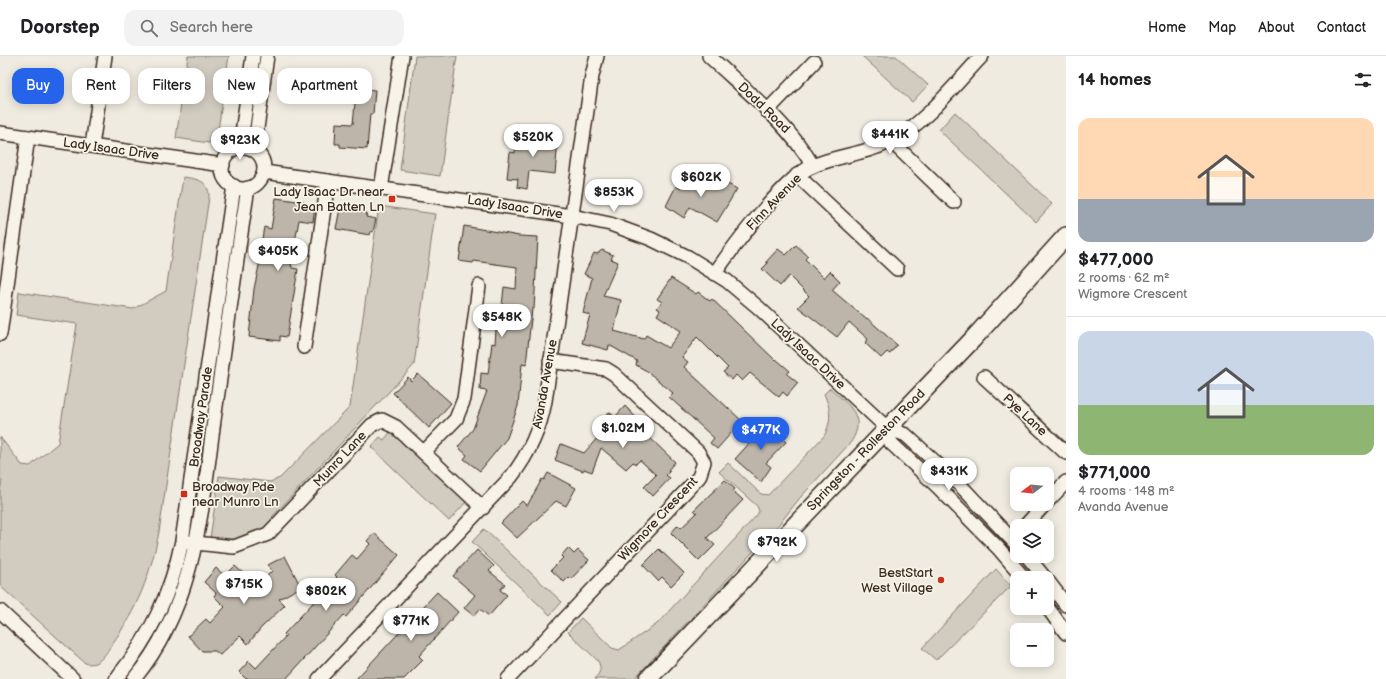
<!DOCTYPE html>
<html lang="en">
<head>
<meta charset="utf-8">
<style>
  :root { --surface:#fff; --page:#f2f2f2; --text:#202124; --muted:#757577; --line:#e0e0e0; --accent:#2563eb }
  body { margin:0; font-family:"Balsamiq Sans",sans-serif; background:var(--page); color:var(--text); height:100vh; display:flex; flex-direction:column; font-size:15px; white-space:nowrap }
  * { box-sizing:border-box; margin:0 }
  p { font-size:13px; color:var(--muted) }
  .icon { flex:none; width:22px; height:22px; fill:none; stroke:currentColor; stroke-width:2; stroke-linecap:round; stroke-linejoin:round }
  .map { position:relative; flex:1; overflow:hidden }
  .drawer { display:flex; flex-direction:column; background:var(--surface); width:320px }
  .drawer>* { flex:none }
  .hud { position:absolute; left:12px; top:12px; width:380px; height:36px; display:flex; gap:8px }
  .needle { width:26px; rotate:254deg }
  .controls { position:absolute; left:1010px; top:411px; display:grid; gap:8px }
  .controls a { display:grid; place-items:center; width:44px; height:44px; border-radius:8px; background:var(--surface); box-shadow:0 2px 10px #0003; font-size:20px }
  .price { position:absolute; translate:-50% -34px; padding:0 9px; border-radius:14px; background:#fff; color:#222; font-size:13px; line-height:26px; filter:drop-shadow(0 1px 2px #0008) }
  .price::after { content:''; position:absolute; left:50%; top:24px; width:12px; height:9px; margin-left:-6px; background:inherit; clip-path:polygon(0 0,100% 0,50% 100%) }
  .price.on { background:var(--accent); color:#fff }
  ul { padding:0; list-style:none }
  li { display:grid; align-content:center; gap:8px; height:212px; padding:0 12px }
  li+li { border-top:1px solid var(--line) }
  li span { display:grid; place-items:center; height:124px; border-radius:12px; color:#555 }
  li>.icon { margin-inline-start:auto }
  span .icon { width:72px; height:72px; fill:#fffc; stroke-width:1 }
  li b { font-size:17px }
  h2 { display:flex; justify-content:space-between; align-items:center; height:48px; padding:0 12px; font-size:17px }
  .tag { padding:0 14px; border-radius:12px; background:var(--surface); box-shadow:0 2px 10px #0003; font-size:14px; line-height:36px }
  .tag.on { background:var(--accent); color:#fff }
  header { display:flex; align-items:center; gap:24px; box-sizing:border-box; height:56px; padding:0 20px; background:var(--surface); border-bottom:1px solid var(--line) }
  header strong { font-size:19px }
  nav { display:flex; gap:22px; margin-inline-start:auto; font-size:14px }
  .search { width:280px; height:36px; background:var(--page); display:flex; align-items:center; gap:10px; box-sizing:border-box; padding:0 14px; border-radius:12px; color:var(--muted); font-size:15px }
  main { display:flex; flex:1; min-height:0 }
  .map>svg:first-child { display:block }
  .green { fill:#d1cbc0; stroke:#867a6f }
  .building { fill:#bdb5aa; stroke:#3b2a1e }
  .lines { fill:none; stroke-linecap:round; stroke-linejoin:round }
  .minor-casing { stroke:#3b2a1e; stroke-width:16 }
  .major-casing { stroke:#3b2a1e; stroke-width:20 }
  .minor { stroke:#f7f3e8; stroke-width:13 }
  .major { stroke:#f7f3e8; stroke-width:17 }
  .poi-dot { fill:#c8321e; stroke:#f7f3e8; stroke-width:1.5 }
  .labels { text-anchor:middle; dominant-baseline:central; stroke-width:3.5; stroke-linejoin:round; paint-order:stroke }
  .street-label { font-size:13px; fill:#3b2a1e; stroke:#f7f3e8 }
  .poi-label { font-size:13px; fill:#3b2a1e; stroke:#f7f3e8; text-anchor:end }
</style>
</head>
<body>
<header>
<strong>Doorstep</strong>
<div class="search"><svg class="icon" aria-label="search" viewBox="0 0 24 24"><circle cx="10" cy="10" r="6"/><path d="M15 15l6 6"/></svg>Search here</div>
<nav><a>Home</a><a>Map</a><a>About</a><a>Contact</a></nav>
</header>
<main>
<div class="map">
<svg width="1066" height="623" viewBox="0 0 1066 623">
  <rect width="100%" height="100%" fill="#efebe0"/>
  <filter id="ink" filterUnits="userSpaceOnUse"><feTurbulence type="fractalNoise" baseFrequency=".025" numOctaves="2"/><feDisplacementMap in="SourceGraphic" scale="8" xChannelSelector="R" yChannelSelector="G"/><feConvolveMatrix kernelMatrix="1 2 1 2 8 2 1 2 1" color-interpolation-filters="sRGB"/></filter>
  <g filter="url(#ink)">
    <g class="green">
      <polygon points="188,0 229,0 217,81 209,87 176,82"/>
      <polygon points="415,0 457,0 440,120 400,114"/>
      <polygon points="862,0 896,0 928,29 912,46"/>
      <polygon points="955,56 1052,148 1036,166 939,74"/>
      <path d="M183,121C197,123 209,124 209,141L159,476C151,517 137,554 112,588C105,599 99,611 85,607L0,530V435L2,425L0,422V381L22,409L30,410L58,387L77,268L16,259L19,236L133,253L166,235Z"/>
      <path d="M379,150L435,158L414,309L272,461L275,464C253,487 240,485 210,483L219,420L270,426L280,422L350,351Z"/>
      <path d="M830,332C847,348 868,360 851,386L799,443L780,467L634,623H595C600,616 602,613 598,605L568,576L581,562L612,592L619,594L657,568L757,459L759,455L757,450L719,416L728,407L761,438L768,439L824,380C832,365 831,353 824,338Z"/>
      <polygon points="392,374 467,445 449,465 371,391 380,381 384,384"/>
      <polygon points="484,473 562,546 550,559 472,486"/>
      <polygon points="996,513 1011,530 936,604 922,592"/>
    </g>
    <g class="building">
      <polygon points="338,31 375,34 373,58 370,58 367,93 340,91 340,88 335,88 336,67 353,68 355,47 344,46 344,41 337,41"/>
      <polygon points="542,72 555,74 554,85 558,85 555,118 529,115 527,133 517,131 518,123 507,122 510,96 515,97 516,85 540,88"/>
      <polygon points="693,118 719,130 724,126 737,133 717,166 690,151 684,162 666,150 676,130 680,132 685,122 690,124"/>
      <polygon points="276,142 304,146 303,149 315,151 313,166 299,164 291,208 292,212 298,213 287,281 280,280 280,285 249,281 254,233 263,191 261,190 264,171 271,173"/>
      <polygon points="340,152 367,157 366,161 376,163 373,176 371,175 370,179 336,173"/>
      <polygon points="464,170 519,180 538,181 534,253 532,253 526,309 522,308 518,350 507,382 480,415 464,403 467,399 458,391 473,373 487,335 480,334 481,317 488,318 492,287 495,288 497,259 501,260 504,231 516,233 517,211 474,205 473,207 459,205"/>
      <polygon points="796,189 808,200 805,203 824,222 830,215 840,225 832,234 866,263 867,262 897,289 890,298 887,296 881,302 865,287 868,283 849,266 837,281 798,251 809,240 789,220 780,230 762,213 768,207 766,206 778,193 786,199"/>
      <polygon points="602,194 613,199 611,203 618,206 603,240 621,244 614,275 644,283 646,279 668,292 681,275 657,259 660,254 657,252 662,246 657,243 671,222 696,238 698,236 710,245 712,243 775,304 776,303 790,315 787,318 798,327 787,340 783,336 779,341 750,317 742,325 736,319 732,324 723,316 728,312 697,281 682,301 688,306 684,311 742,365 717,393 710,387 714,382 669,341 673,337 647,315 636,309 637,305 609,289 608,294 582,287 590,259 583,257 592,222 584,218 594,197 597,198"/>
      <polygon points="418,318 451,347 429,372 393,337 408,321 411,325"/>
      <polygon points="625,350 649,375 646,378 675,406 668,414 670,415 666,419 670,422 653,440 644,431 656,419 640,404 636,408 633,406 626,413 601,392 592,416 584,413 583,415 555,404 561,388 584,397 600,379 597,377 602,372 598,368 609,356 615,361"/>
      <polygon points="765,365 786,386 766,407 771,411 761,426 735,403 754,382 751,379"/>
      <polygon points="548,417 576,432 566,450 556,445 517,482 501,467 522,445 527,450 542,423 544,424"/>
      <polygon points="725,424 735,433 733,435 743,444 707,482 715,489 699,505 671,477 678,469 681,472 697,457 694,454"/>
      <polygon points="374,477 399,499 346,561 344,559 286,623 246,623 239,616 249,605 256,612 286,580 284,578 337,521 335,519 352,499 357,503 370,488 367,485"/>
      <polygon points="568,492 574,498 578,494 589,504 571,523 569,521 564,526 551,514 563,502 561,500"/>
      <polygon points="659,493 684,517 671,530 662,521 658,525 643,509"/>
      <polygon points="477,494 494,510 489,515 505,528 500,534 507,539 489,560 480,553 474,560 464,552 475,539 453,520"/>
      <polygon points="285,500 301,531 279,543 285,549 261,572 248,588 240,580 220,599 215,595 202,595 188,580 206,563 210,567 225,551 214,540 216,537 204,526 216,512 225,520 235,510 257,530 272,515 268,509"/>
      <polygon points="437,536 458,556 419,600 423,604 404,623 356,623"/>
    </g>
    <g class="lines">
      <g class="minor-casing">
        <g id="minor">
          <path d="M709,0C745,34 787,66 813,110"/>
          <polyline points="767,55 814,6"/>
          <polyline points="0,77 223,109"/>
          <polyline points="891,85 954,146"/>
          <polyline points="92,90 105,0"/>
          <polyline points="240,91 253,0"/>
          <circle cx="243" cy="112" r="21"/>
          <polyline points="254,94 267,0"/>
          <polyline points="264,116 572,160 610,168 651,183 688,201 727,225 759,252 887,372 906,379 960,429 1017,489"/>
          <polyline points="797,119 897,213"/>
          <polyline points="381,133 402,0"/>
          <path d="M715,217C736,187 756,160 782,134C791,125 801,115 813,110C838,99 867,98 891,85C924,69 957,26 982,0"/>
          <polyline points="0,278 28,81"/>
          <polyline points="304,291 328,125"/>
          <polyline points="984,321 1066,397"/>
          <polyline points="887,372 891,387 938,431 999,493 1024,522"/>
          <polyline points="424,396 456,363 464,343 479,230"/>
          <polyline points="1047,446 1066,426"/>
          <polyline points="1025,470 1045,448"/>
          <polyline points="186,486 234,491 268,478 372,369 382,364 396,371 483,452"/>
          <polyline points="1027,500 1045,522"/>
          <polyline points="1047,524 1066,549"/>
          <polyline points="1047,551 1066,577"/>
          <polyline points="0,555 73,623"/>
          <path d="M116,623C150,581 171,538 182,485L234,130"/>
          <path d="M134,623C197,547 202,450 215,357C226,282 236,207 248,132"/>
          <path d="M319,623L511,421C529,398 540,374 545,345L592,20L597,0"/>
          <polyline points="508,623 699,421 704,406 698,396 614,318 606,313 550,305"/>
        </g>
      </g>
      <g class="major-casing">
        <polyline id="major" points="648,623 973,283 1066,180"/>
      </g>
      <use href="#minor" class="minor"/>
      <use href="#major" class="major"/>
    </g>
  </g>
  <g class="poi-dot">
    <rect x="388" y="139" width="8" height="8" rx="2"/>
    <rect x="180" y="434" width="8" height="8" rx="2"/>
    <circle cx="941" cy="524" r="4"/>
  </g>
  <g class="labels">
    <g class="street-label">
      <text transform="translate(764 52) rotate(44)">Dodd Road</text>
      <text transform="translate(111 93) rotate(8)">Lady Isaac Drive</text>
      <text transform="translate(774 146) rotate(-46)">Finn Avenue</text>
      <text transform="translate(515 151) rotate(9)">Lady Isaac Drive</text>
      <text transform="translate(808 298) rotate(43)">Lady Isaac Drive</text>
      <text transform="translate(545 328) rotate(-80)">Avanda Avenue</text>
      <text transform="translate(1025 359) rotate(43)">Pye Lane</text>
      <text transform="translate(201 361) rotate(-82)">Broadway Parade</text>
      <text transform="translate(866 394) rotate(-46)">Springston - Rolleston Road</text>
      <text transform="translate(340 403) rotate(-47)">Munro Lane</text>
      <text transform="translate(658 463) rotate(-47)">Wigmore Crescent</text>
    </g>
    <g class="poi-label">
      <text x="384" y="136">Lady Isaac Dr near<tspan x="384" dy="15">Jean Batten Ln</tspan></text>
      <text x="192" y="431" text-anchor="start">Broadway Pde<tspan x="192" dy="15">near Munro Ln</tspan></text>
      <text x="933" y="517">BestStart<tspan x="933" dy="15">West Village</tspan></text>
    </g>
  </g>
</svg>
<div class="controls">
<a><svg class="needle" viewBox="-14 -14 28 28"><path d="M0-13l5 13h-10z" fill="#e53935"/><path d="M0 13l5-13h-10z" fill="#757577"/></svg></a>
<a><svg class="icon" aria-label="layers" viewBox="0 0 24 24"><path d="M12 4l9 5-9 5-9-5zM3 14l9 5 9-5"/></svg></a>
<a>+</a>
<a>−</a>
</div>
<b class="price" style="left:890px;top:99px">$441K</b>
<b class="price" style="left:533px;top:102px">$520K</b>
<b class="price" style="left:240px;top:105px">$923K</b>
<b class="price" style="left:701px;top:142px">$602K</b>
<b class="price" style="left:614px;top:157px">$853K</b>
<b class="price" style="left:278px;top:216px">$405K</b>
<b class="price" style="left:502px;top:282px">$548K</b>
<b class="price" style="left:623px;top:393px">$1.02M</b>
<b class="price on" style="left:761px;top:395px">$477K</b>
<b class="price" style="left:949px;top:436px">$431K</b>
<b class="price" style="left:777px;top:507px">$792K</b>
<b class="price" style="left:244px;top:549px">$715K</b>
<b class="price" style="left:326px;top:556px">$802K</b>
<b class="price" style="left:411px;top:586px">$771K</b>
<div class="hud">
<a class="tag on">Buy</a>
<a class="tag">Rent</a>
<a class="tag">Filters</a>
<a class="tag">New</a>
<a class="tag">Apartment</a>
</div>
</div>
<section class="drawer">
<h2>14 homes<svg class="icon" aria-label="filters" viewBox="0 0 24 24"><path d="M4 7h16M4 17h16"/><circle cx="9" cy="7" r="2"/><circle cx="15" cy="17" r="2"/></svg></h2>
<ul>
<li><span style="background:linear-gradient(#ffd9b3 65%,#9aa5b1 0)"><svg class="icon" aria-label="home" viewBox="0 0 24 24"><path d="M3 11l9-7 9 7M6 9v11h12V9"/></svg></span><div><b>$477,000</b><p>2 rooms · 62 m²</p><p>Wigmore Crescent</p></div></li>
<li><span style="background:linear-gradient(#c9d6e8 60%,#8fb573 0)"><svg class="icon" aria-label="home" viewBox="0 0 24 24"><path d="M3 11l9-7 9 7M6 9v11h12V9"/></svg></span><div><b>$771,000</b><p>4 rooms · 148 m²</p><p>Avanda Avenue</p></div></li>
</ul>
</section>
</main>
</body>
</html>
